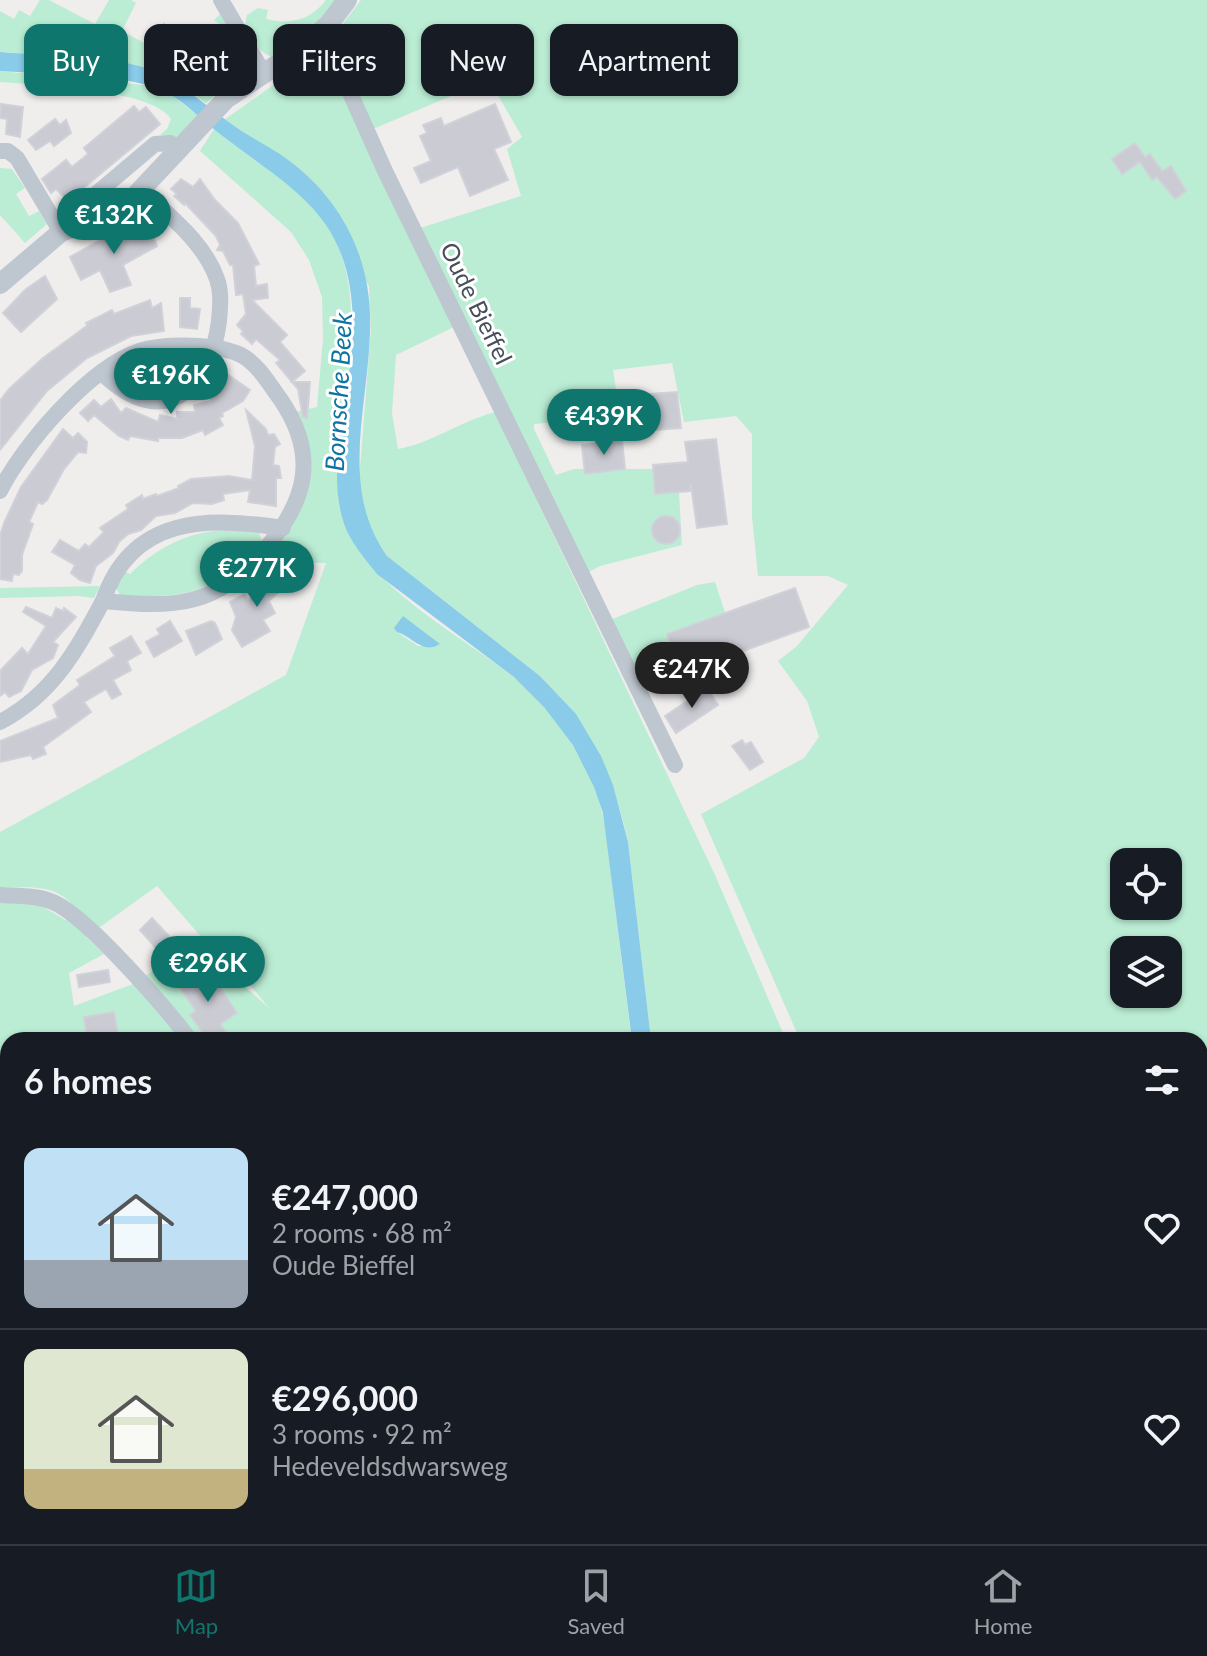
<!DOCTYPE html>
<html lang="en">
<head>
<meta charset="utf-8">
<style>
  :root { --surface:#171b24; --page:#242831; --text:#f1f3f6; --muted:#9ea1a6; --line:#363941; --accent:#0f766e }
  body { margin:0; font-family:Lato,sans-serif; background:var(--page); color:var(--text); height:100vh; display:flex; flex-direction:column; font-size:30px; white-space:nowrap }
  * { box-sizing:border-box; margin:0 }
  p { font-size:26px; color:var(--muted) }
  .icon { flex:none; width:44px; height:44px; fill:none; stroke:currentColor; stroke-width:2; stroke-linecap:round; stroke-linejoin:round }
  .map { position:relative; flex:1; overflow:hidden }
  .drawer { position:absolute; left:0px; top:1032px; width:1208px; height:512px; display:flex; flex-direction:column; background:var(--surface); border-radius:24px 24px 0 0; box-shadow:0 2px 6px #0004 }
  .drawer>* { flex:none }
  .guide { position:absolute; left:24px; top:24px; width:800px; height:72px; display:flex; gap:16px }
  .buttons { position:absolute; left:1110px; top:848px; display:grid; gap:16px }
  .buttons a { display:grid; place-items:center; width:72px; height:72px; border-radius:16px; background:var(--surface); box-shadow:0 2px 6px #0004; font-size:40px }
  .price { position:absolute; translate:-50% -68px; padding:0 18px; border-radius:28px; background:var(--accent); color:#fff; font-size:26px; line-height:52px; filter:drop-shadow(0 2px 4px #0008) }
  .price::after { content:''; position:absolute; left:50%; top:48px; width:24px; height:18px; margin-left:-12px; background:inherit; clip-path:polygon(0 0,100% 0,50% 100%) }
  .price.current { background:#222; color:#fff }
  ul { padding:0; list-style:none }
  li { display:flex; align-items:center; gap:24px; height:200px; padding:0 24px }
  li+li { border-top:2px solid var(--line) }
  li span { display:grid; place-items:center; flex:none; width:224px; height:160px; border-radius:16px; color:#555 }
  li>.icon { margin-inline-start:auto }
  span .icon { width:96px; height:96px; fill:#fffc; stroke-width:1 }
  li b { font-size:34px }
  h2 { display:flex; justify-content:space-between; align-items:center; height:96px; padding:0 24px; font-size:34px }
  .pill { padding:0 28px; border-radius:16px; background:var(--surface); box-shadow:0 2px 6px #0004; font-size:28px; line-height:72px }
  .pill.current { background:var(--accent); color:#fff }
  .tabs { display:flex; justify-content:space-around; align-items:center; height:112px; border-top:2px solid var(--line); background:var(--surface); font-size:22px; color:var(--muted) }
  .tabs a { display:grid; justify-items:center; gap:4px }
  .tabs .current { color:var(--accent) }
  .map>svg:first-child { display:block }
  .green { fill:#bbedd4; fill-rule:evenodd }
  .water { fill:#89cbe9 }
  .building { fill:#cacbd3; stroke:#d1d2d9; stroke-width:2 }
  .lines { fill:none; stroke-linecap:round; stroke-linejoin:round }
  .minor { stroke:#bec6cf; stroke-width:16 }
  .tertiary { stroke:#bec6cf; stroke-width:20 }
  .labels { text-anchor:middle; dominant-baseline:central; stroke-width:6; stroke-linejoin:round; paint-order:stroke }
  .street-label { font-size:24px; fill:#464e5a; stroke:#fff }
  .water-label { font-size:26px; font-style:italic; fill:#1074a3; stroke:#fff }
</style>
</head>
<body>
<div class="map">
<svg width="1207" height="1544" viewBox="0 0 1207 1544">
  <rect width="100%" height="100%" fill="#f0eded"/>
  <g class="green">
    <path d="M40,0H49L95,24L109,0H131L136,3L122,31L150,46L153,42L222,81L228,76L232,64L224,59L227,53L203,39L215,43L224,27L214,20L220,14L243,51L240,53L244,60V71L206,103C138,52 81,58 0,52V11L14,19L19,10L30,16Z"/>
    <path d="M326,0H342L325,21L275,57C257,54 253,39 245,25L247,15L258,8L268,10L266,19C290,25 311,20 326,0Z"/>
    <path d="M361,0H1207V1182L1200,1199V1040H800L701,814L804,758L819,737L807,701L778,661L797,646L848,585L828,576H758L752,517V434L736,416L684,422L672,363L613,370L620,416L534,424V429L556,475L574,469H653L658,491L679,492L682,545L600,566L587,573L420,228L521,196L507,149L522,137L489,80L373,129L351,74L332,49L330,41ZM1124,862H1168V906H1124ZM1124,950H1168V994H1124Z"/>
    <path d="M314,56L327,63L454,327L396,355L392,413L398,449C432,443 461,421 495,412L715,875L786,1040H651L628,842C614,777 588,723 540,676L387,556L374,539L364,514L359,481L371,329L369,286L287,159L224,120Z"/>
    <path d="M0,71L153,86L171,95L198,115L178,138L160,135L167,129L171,119C153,89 36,85 0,82Z"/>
    <path d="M214,129C244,150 275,170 302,194C371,258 350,352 342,434C338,464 333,503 347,530C378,593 460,635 514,677C555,709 589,760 602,812C609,836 610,864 613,890C619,940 625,990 632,1040H8V1536H160L154,1544H0V900H32L65,920L78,913C61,883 30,887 0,888V832L286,675L326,563L293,562L274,553C316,495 304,479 295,412L317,407L323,339L322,297L309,260L291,232L200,151ZM403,617L440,645L418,646L397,632ZM157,886L216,954L227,957L269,1008L195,943L133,984L74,1006L69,973L104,954L86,937Z"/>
    <polygon points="0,168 12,169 25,188 16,194 29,216 39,211 47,224 25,243 0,215"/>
    <path d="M182,352L192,353L198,358V370C175,392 147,398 121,378L123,367L130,363Z"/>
    <path d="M225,530L259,533L263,544C209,594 194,596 121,597L116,588L126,572L130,574C156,548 187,532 225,530Z"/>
    <polygon points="715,582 734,640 701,661 640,686 610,620 697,585"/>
    <polygon points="100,586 94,598 78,596 0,598 0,588"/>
    <polygon points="1207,1228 1207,1528 1200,1522 1200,1246"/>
    <polygon points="771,1536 1073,1536 1070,1544 769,1544"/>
    <polygon points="1092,1536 1196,1536 1204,1544 1089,1544"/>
  </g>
  <g class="water">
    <path d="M0,52C45,56 95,54 139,66C175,76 197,99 226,120C245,135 268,145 287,159C344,201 373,262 370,332C368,407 339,489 387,556L540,676L576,714L601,756L613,785L628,842L651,1040H632L603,813L594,787L573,745L544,707L514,677L377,574C365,559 351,543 344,524C324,464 353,388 353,326C352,212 292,191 215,130C194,113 176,93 150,86C108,73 45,74 0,71Z"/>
    <path d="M403,616L440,644C423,655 413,637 397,632L394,628Z"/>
  </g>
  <g class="building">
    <polygon points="164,24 231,63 228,76 221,81 154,42"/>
    <polygon points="1,104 23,107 20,137 6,134 7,119 0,118"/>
    <polygon points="495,104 511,142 494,149 508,180 470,196 458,167 421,183 414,168 431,161 420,136 427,133 423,125 441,118 444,126"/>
    <polygon points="134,106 139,112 146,107 160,124 68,201 56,189 51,193 42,179 66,160 72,167 88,154 84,148"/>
    <polygon points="55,119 60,125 66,120 71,133 54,146 50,141 36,150 28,140"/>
    <polygon points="1135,143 1145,157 1150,154 1162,171 1171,166 1186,191 1175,199 1157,177 1152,180 1140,162 1122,174 1112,159"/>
    <polygon points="181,179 193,187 200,179 215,200 238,223 259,264 254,266 256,286 267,284 268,298 252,300 287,335 280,342 305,371 292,382 310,382 307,418 303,417 298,389 276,363 280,360 256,339 252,344 241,334 243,331 237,325 246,314 243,294 236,295 233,265 230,265 223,251 217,250 220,245 216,236 185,203 184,205 174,196 177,194 171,189"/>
    <polygon points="143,223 145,226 148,224 157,246 123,265 131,285 110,292 100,270 81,280 70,257 104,238 122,231 123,235"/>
    <polygon points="45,276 57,299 21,332 3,313 26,289"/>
    <polygon points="180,298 190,298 190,308 200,309 197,329 180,327"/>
    <polygon points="150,300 152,308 161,303 164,331 131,336 87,358 47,391 0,450 0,401 9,389 43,358 88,325 86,323 112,310 114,314"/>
    <polygon points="227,374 250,390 243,401 222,413 223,416 219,418 223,425 205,435 203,430 182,438 158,438 158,441 130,436 128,440 119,436 94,415 88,421 80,413 94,400 101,407 111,399 121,413 126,408 158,422 160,415 177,419 177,412 195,412 194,405 211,401 208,395 223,386 219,381"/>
    <polygon points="677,392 681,428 655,430 650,394"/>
    <polygon points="246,410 266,429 268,435 274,434 280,444 275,447 273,465 279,466 281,478 276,478 276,506 248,502 250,490 223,494 224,500 212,504 193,503 175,513 156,516 141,530 128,534 119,542 113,553 96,566 90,583 80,580 71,573 75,565 52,552 60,540 79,551 85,544 89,547 104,532 100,528 128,509 126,505 142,495 143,499 156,494 157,496 179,488 178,486 191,479 229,476 252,480 255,446"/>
    <polygon points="63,429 73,438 78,433 87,442 86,453 78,452 64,469 47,500 42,504 38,502 29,522 33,524 22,555 22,571 19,575 13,574 12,581 0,579 0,536 4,523 21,487"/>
    <polygon points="716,439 727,524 697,528 691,485 690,491 655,494 653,465 688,462 685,442"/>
    <polygon points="622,440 625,469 585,474 582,445"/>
    <circle cx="666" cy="530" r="14"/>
    <polygon points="276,566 290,581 269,601 275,613 263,620 270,631 242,647 232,630 236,617 230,602 244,594 248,600 270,581 267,572"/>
    <polygon points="795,588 809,627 680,674 667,634"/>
    <polygon points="26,607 52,618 56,608 63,611 64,608 76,617 53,642 58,645 53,658 32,670 21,691 9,697 5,692 0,696 0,671 22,648 28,654 46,626 23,612"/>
    <polygon points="170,621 182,641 154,657 146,642 160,634 157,629"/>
    <polygon points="211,621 215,623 222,639 196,655 186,631"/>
    <polygon points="131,636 141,653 127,661 131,670 113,680 121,694 112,699 106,689 84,702 91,712 43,747 46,754 33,759 31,755 0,762 0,741 58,718 53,705 80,685 77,680 115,656 110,648"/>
    <polygon points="707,688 718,705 676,733 665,716"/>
    <polygon points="742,740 745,745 751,742 763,762 750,770 732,746"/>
    <polygon points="152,918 177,945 164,957 140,930"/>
    <polygon points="205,965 237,1013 220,1024 232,1040 208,1040 190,1015 196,1011 178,985"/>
    <polygon points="108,970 110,982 79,987 77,975"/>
    <polygon points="114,1012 118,1033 87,1038 84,1017"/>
  </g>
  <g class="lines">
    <g class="minor">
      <polyline points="221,0 263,72"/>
      <polyline points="315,38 342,75 385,171 675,765"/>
      <polyline points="0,151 8,151 17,158 61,232"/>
      <polyline points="61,232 77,210 155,144 170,143 179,149"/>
      <path d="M103,374C162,431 210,392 219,321C220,307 222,293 217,279C204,242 169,216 142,190"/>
      <path d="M0,491C23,445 89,368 139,351C158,345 180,345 199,346C212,347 229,349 241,355C259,365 269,384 281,400C318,455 307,500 266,548C216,608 175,608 103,601C76,651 53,694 0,722"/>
      <path d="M103,601C132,515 208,517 283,528"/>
      <path d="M0,895C18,896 38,895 55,903C89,919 166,1008 190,1040"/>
    </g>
    <polyline class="tertiary" points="0,284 61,232 103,215 134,197 226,99 303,47 329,24 347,0"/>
  </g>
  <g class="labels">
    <g class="street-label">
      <text transform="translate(477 303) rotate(64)">Oude Bieffel</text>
    </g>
    <g class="water-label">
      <text transform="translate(338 392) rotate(-87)">Bornsche Beek</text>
    </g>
  </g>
</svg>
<div class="buttons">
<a><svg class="icon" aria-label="locate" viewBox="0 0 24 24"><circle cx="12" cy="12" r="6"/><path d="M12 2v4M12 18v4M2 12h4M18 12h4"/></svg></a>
<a><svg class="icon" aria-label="layers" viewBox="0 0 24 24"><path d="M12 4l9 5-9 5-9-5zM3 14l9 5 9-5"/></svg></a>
</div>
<b class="price" style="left:114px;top:256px">€132K</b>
<b class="price" style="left:171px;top:416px">€196K</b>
<b class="price" style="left:604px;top:457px">€439K</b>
<b class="price" style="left:257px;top:609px">€277K</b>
<b class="price current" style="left:692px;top:710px">€247K</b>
<b class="price" style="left:208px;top:1004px">€296K</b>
<div class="guide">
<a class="pill current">Buy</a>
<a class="pill">Rent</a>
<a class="pill">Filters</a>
<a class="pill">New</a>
<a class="pill">Apartment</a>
</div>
<section class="drawer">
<h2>6 homes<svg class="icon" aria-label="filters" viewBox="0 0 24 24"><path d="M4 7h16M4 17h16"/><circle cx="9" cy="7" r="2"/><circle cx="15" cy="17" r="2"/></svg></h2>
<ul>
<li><span style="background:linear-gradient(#bfe0f5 70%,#9aa5b1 0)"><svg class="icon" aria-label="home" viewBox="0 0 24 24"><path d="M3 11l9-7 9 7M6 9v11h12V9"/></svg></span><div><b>€247,000</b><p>2 rooms · 68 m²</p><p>Oude Bieffel</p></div><svg class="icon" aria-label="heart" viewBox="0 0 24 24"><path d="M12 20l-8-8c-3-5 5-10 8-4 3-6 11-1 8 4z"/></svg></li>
<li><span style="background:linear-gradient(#dfe7d0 75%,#c2b280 0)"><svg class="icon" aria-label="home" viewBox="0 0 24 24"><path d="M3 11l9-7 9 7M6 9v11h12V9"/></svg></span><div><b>€296,000</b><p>3 rooms · 92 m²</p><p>Hedeveldsdwarsweg</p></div><svg class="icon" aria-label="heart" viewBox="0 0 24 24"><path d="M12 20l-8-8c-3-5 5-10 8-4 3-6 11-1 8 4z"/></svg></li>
</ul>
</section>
</div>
<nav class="tabs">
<a class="current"><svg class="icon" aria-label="map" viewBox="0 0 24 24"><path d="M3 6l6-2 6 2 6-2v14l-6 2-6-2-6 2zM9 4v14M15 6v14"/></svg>Map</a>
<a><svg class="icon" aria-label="saved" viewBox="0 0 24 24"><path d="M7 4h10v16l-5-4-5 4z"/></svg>Saved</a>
<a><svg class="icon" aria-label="home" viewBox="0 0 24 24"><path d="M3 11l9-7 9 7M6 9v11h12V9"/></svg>Home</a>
</nav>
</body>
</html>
